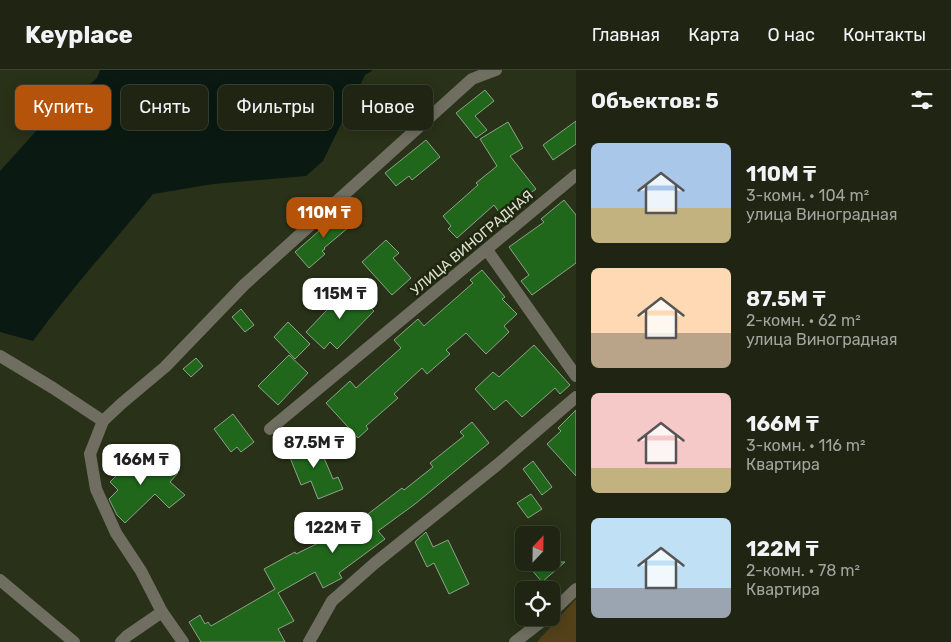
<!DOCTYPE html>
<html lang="ru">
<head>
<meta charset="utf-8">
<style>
  :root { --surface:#1f2512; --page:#272d1b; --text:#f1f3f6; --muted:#a1a59f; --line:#3c4232; --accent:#b45309 }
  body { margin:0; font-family:Rubik,sans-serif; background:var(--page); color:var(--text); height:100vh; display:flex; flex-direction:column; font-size:19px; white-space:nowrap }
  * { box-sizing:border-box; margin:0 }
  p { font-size:16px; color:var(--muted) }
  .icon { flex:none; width:28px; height:28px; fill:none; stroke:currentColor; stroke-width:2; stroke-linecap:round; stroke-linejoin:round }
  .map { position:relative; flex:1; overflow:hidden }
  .side { display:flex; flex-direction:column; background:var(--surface); width:375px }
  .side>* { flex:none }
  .top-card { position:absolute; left:15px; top:15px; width:475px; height:45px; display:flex; gap:10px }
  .needle { width:32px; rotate:22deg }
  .fabs { position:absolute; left:515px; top:456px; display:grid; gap:10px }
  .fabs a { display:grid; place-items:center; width:45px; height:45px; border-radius:8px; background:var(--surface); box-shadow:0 2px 12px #0003,0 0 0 1px var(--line); font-size:25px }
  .price { position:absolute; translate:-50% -42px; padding:0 11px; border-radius:10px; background:#fff; color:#222; font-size:16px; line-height:32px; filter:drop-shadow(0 1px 2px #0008) }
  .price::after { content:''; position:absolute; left:50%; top:30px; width:15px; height:11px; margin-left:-8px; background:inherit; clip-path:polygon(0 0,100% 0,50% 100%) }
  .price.selected { background:var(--accent); color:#fff }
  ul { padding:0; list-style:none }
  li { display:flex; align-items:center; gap:15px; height:125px; padding:0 15px }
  li span { display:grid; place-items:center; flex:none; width:140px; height:100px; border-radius:8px; color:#555 }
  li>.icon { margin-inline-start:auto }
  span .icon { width:60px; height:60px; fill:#fffc; stroke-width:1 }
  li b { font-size:21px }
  h2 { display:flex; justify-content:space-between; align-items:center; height:60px; padding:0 15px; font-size:21px }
  .chip { padding:0 18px; border-radius:8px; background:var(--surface); box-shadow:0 2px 12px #0003,0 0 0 1px var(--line); font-size:18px; line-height:45px }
  .chip.selected { background:var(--accent); color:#fff }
  header { display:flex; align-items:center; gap:30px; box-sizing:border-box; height:70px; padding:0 25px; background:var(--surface); border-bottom:1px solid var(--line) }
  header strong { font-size:24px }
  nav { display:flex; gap:28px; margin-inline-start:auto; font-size:18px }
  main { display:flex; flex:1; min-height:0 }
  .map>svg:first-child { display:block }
  .green { fill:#53411a }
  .water { fill:#0a1a12 }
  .building { fill:#20671c; stroke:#8da38a }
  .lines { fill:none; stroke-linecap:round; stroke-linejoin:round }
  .minor { stroke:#6f6e61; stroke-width:12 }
  .labels { text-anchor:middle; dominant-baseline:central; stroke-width:5; stroke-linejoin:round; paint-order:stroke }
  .street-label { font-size:14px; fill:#dbe0d1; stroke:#1f270e }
</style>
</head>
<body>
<header>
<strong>Keyplace</strong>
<nav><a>Главная</a><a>Карта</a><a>О нас</a><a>Контакты</a></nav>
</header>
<main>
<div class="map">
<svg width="576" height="572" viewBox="0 0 576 572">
  <rect width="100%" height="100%" fill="#293118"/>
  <polygon class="green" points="576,529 576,572 537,572"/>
  <path class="water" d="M100,0H373L365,5L323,91L306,106L213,114L153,124C113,173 70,220 33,271L0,262V101L37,60L97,8Z"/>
  <g class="building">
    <polygon points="485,20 494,31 475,46 487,60 476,68 456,43"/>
    <polygon points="576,51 576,74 553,90 543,75"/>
    <polygon points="508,52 523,78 510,86 536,119 501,145 494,135 457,168 448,159 451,156 443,146 478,115 476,113 497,96 480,69"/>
    <polygon points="426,70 440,87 412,110 409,106 396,116 385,103"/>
    <polygon points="564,130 576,145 576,193 532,225 521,211 529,205 509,177 544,152 541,149"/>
    <polygon points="344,139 355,152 324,178 325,179 322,181 325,184 309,198 295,182"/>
    <polygon points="386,170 399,183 393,188 411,208 392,225 362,192"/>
    <polygon points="482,200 505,227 502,229 517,244 504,256 509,262 486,284 466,263 446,280 450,284 427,304 422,298 394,324 398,328 366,356 368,359 358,368 326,333 350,311 356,318 401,278 394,270 418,249 424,256 473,213 470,210"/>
    <polygon points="346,220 350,223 353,220 374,241 337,279 330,272 324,279 306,262"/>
    <polygon points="241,239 254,255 245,262 232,247"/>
    <polygon points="288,252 310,274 295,289 274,267"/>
    <polygon points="534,275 570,315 560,324 555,318 522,347 506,330 494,340 475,319 493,302 499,307"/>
    <polygon points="289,285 308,303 278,335 258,316"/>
    <polygon points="196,288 203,296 191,307 183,299"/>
    <polygon points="576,340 576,406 547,374 561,361 558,358"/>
    <polygon points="233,344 254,372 241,382 237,377 231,382 214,359"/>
    <polygon points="472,352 489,373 415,434 378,461 385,469 339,503 342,508 323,518 315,502 278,523 294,551 278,559 285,572 201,572 189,552 200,545 205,554 208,552 211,556 275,519 264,499 295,482 296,484 351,457 402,418 404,420 433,397 430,393 464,366 460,362"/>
    <polygon points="316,369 333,409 338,407 343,419 318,429 311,411 301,415 287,380"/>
    <polygon points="117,379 145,407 162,389 178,403 170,412 185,425 169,438 155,424 125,453 117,445 109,429 118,420 110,412 119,403 106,390"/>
    <polygon points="533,391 552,417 542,425 523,399"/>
    <polygon points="531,424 542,439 528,448 517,433"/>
    <polygon points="426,462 433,477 448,470 469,514 449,524 434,493 427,497 415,472"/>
    <polygon points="525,492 565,492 542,512"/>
  </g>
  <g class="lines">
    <g class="minor">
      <polyline points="487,180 576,306"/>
      <polyline points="0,286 53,318 103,351"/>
      <polyline points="270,359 576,105"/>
      <polyline points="0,510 74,572"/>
      <polyline points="551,543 576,519"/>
      <polyline points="121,572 127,566 162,542"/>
      <polyline points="183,572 162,542 141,501 116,463 96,419 90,384 103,351 121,334 165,297 244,215 472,9 496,0"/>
      <polyline points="309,572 332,531 375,493 497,395 576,327"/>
      <polyline points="515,572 546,548"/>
    </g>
  </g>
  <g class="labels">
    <g class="street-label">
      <text transform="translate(472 173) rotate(-40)">УЛИЦА ВИНОГРАДНАЯ</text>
    </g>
  </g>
</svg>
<div class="fabs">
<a><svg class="needle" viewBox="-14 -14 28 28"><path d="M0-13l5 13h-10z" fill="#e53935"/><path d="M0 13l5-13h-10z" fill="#a1a59f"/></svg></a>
<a><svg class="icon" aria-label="locate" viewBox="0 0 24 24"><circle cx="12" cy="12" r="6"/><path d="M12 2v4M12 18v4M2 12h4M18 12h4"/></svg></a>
</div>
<b class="price selected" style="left:324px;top:169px">110M ₸</b>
<b class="price" style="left:340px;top:250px">115M ₸</b>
<b class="price" style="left:314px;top:399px">87.5M ₸</b>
<b class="price" style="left:141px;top:416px">166M ₸</b>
<b class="price" style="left:333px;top:484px">122M ₸</b>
<div class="top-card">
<a class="chip selected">Купить</a>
<a class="chip">Снять</a>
<a class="chip">Фильтры</a>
<a class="chip">Новое</a>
</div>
</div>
<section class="side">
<h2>Объектов: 5<svg class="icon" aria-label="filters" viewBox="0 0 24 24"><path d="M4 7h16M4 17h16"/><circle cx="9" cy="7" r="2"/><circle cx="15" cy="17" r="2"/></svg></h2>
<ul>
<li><span style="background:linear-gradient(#a9c7e8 65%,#c2b280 0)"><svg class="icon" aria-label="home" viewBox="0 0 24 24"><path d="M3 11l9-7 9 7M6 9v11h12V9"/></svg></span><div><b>110M ₸</b><p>3-комн. · 104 m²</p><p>улица Виноградная</p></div></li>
<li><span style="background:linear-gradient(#ffd9b3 65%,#b9a48a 0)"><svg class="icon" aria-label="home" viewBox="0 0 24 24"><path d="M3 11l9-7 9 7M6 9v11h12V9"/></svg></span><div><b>87.5M ₸</b><p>2-комн. · 62 m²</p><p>улица Виноградная</p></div></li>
<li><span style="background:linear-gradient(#f6c9c9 75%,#c2b280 0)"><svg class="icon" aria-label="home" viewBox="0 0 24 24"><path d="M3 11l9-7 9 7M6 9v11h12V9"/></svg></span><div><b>166M ₸</b><p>3-комн. · 116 m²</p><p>Квартира</p></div></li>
<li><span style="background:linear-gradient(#bfe0f5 70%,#9aa5b1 0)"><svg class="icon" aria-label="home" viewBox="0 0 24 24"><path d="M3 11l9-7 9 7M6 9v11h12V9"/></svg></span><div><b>122M ₸</b><p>2-комн. · 78 m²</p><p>Квартира</p></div></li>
</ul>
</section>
</main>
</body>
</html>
